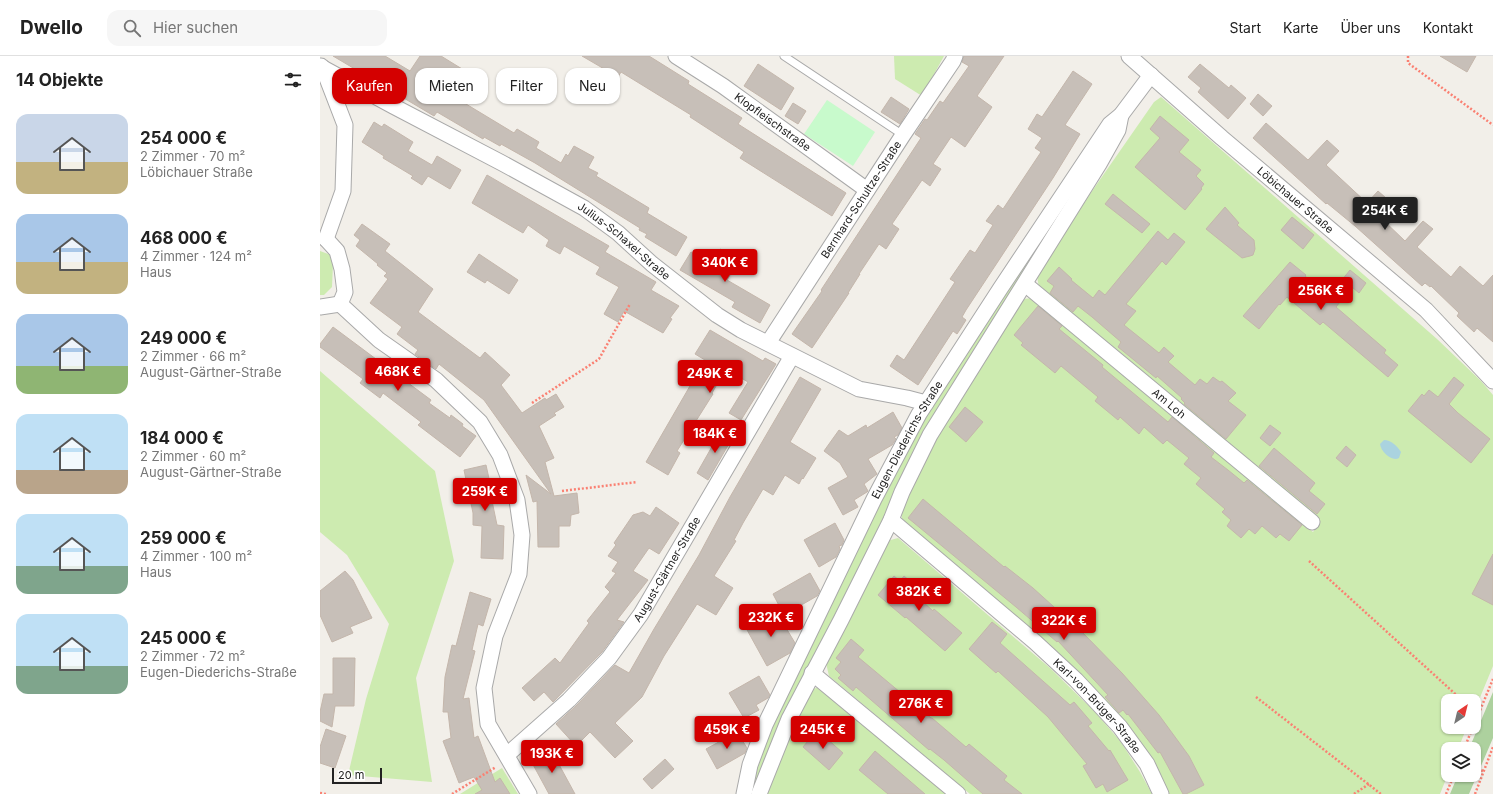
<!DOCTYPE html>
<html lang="de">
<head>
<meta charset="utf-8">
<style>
  :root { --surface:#fff; --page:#f6f6f6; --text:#222; --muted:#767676; --line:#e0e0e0; --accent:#d40000 }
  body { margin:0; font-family:Inter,sans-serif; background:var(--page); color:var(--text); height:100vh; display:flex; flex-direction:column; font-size:15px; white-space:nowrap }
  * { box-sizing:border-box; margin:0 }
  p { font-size:13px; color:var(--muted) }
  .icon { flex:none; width:22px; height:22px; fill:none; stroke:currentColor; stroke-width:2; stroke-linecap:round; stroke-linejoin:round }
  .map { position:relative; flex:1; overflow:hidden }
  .sheet { display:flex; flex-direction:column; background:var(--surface); width:320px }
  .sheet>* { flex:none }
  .guide { position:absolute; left:12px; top:12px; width:380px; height:36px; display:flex; gap:8px }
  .needle { width:26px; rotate:35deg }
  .fabs { position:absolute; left:1121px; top:638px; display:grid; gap:8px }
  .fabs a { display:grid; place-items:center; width:40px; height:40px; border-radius:8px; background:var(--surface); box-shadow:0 1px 3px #0004; font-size:20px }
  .scale { position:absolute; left:12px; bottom:10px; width:50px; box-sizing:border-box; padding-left:4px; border:2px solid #222; border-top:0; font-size:11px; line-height:14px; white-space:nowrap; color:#222; -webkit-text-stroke:3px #fff; paint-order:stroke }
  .price { position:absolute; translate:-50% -34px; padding:0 9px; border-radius:4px; background:var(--accent); color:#fff; font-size:13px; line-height:26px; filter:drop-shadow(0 1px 2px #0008) }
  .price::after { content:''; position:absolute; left:50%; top:24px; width:12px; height:9px; margin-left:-6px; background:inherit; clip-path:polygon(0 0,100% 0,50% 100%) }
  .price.selected { background:#222; color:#fff }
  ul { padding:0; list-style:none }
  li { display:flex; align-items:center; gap:12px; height:100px; padding:0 16px }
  li span { display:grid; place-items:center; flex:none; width:112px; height:80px; border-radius:12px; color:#555 }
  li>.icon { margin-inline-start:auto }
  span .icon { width:48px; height:48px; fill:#fffc; stroke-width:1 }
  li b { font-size:17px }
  h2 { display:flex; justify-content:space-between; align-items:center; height:48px; padding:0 16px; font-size:17px }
  .tag { padding:0 14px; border-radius:12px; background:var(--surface); box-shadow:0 1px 3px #0004; font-size:14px; line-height:36px }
  .tag.selected { background:var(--accent); color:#fff }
  header { display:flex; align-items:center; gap:24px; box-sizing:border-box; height:56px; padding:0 20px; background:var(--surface); border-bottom:1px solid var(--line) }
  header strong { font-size:19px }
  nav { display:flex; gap:22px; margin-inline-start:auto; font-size:14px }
  .search { width:280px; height:36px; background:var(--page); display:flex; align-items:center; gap:10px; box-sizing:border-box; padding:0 14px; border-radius:12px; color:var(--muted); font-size:15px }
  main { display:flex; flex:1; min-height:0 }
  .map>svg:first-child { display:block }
  .grass { fill:#cdebb0 }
  .forest { fill:#add19e }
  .park { fill:#c8facc }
  .water { fill:#aad3df }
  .building { fill:#c7bfb8; stroke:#c4b6ab }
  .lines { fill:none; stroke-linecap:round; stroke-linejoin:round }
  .service-casing { stroke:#a9a9a9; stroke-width:9 }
  .minor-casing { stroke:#a9a9a9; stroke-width:17 }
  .path { stroke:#fa8072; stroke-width:2.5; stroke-dasharray:2 2; stroke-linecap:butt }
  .service { stroke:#fff; stroke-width:7 }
  .minor { stroke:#fff; stroke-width:15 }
  .labels { text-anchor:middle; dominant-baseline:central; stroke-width:3; stroke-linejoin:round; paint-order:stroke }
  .street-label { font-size:11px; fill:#222; stroke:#fff }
</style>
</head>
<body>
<header>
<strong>Dwello</strong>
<div class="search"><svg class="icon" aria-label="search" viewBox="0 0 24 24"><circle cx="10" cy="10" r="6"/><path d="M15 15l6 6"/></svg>Hier suchen</div>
<nav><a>Start</a><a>Karte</a><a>Über uns</a><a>Kontakt</a></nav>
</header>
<main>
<section class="sheet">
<h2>14 Objekte<svg class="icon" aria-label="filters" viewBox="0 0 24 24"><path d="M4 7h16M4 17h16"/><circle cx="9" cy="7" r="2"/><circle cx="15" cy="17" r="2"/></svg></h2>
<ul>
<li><span style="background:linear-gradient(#c9d6e8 60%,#c2b280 0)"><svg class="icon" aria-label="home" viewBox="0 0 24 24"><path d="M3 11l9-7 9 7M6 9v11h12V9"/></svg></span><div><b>254 000 €</b><p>2 Zimmer · 70 m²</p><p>Löbichauer Straße</p></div></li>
<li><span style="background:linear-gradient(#a9c7e8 60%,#c2b280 0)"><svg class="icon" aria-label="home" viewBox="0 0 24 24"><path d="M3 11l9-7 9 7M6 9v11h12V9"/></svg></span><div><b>468 000 €</b><p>4 Zimmer · 124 m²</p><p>Haus</p></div></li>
<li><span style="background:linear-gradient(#a9c7e8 65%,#8fb573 0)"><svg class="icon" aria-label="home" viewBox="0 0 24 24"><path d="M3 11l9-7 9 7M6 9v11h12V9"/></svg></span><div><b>249 000 €</b><p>2 Zimmer · 66 m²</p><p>August-Gärtner-Straße</p></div></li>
<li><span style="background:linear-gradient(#bfe0f5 70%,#b9a48a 0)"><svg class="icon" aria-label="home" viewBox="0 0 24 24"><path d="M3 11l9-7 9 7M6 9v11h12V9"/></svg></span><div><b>184 000 €</b><p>2 Zimmer · 60 m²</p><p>August-Gärtner-Straße</p></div></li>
<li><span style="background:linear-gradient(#bfe0f5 65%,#7fa58c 0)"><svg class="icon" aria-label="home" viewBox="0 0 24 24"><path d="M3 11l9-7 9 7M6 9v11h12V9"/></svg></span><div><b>259 000 €</b><p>4 Zimmer · 100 m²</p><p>Haus</p></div></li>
<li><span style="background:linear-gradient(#bfe0f5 65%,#7fa58c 0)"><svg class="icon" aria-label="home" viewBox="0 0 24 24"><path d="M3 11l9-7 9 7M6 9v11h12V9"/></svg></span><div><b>245 000 €</b><p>2 Zimmer · 72 m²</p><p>Eugen-Diederichs-Straße</p></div></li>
</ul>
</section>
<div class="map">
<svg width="1173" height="738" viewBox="0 0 1173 738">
  <rect width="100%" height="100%" fill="#f2efe9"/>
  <g class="grass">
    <polygon points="574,0 624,0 602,40 575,23"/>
    <polygon points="841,41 1117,283 1161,325 1173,339 1173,610 1154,656 1154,645 1128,645 1128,671 1147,671 1138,693 1128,693 1128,718 1120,738 847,738 804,668 583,469 581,456 608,397 620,375 703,243 713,242 993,476 1000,466 719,232 717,220 770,138 834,46"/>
    <polygon points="794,71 611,367 435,738 428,738 448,672 602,361"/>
    <polygon points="0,195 11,199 13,208 12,231 4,239 0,239"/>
    <polygon points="0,315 115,415 134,505 96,622 112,726 28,719 46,643 69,568 27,499 0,476"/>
    <polygon points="578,482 730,612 775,656 801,686 820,716 832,738 650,738 509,620 506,607 538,548 567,485"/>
    <polygon points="501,631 629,738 446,738 478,658 492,633"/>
    <polygon points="182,712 198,738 140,738"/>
  </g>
  <polygon class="forest" points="1173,636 1173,682 1149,738 1130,738 1138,719 1154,719 1154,693 1149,693"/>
  <polygon class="park" points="507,44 555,76 533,110 484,78"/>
  <path class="water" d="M1064,384C1071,384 1077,390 1081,396L1079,402C1072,406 1061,396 1060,388Z"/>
  <g class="building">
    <polygon points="13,0 65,0 90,15 100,0 121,0 160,24 146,48 194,77 197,73 219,86 216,92 241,107 246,98 248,100 254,90 274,101 268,112 278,117 276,120 329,152 327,157 367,181 356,200 325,181 327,178 319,174 320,172 215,107 181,88 180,90 164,81 163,83 117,56 114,60"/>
    <polygon points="262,0 329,0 369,25 368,28 422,62 418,68 526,137 512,160 420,102 424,96 370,61 371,59 301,16 298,21"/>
    <polygon points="644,0 684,0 657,40 672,51 645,91 631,81 613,108 621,113 610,130 602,124 572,168 579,173 566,193 559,188 539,218 540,218 528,237 529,237 492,292 472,278 502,235 501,234 601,82 595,78 605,63 607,64 620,45 623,47 649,10 642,6"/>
    <polygon points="1120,0 1156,0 1147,16"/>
    <polygon points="438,8 474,32 461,54 424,30"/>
    <polygon points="880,8 909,32 911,29 926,42 908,63 878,36 881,32 868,21"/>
    <polygon points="753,15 772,28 745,69 760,78 733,122 646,254 642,261 646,264 641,272 637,278 633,275 598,329 570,310 577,299 584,304 635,226 630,223 650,194 655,197 673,169 666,165 678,149 683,153 721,96 715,92 722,82 708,73 717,58 722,61"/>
    <polygon points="938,38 952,50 943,60 930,48"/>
    <polygon points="571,41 589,53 580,68 561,56"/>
    <polygon points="473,47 486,55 478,68 465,60"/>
    <polygon points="840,60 869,84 859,96 881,114 876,120 884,128 881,132 882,133 865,154 815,111 840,82 830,73"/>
    <polygon points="54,66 62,71 64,68 93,86 88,95 112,109 117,100 141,114 130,133 108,120 102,129 91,122 93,120 63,102 64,100 42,86"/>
    <polygon points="946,67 988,104 1007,84 1019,95 1006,109 1047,147 1058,135 1074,149 1062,163 1085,185 1103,165 1113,173 1097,191 1131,221 1140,210 1163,230 1173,219 1173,286 1157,272 1154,276 1137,260 1139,257 1111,230 1110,231 1105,227 1102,230 1035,170 1007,147 1006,148 933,82"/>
    <polygon points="167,119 289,190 285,196 336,226 331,234 359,250 350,262 352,263 343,277 304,255 298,266 284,258 299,231 276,218 280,211 244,190 240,198 226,190 229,184 208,169 203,177 152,147"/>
    <polygon points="793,138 830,168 822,177 785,148"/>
    <polygon points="905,151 919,167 917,169 934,184 935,193 933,199 930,200 922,202 886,173"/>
    <polygon points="972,161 994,179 983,193 961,174"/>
    <polygon points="42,168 70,188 65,195 113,233 98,256 160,302 165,296 190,319 181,329 202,357 225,342 226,344 236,338 244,351 234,357 236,359 219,370 234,402 225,406 234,440 257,437 259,457 251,459 250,470 239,470 239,491 218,491 217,445 213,446 206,419 231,438 164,344 119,308 116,313 95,298 98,294 77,278 82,271 50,247 68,223 64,220 67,217 57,209 58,208 36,190 40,184 34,179"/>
    <polygon points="838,175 848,184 854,177 865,186 846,209 842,205 806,248 816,255 804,269 839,297 844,291 854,300 848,306 875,329 880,323 887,328 893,321 900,326 902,325 916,337 908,345 926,359 906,383 864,348 865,347 861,343 862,342 837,320 836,322 798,291 801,286 772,261 758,250 753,256 730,237 734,230 727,225 739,211 752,223 751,224 773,242 779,234 785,239"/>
    <polygon points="400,193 416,201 407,217 410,219 407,224 450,249 440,267 412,251 415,246 360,214 371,196 392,208"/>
    <polygon points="159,198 198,224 189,238 167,224 165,227 147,216"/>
    <polygon points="970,206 986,219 985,220 1009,240 1030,214 1046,227 1039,237 1032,231 1016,251 1066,294 1064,297 1078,309 1068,321 1003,266 1000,269 967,241 960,249 959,248 939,273 923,260"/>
    <polygon points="718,250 742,270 739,273 783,309 782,311 848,366 852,361 894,397 891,401 908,414 924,427 927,424 982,469 969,485 960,478 956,482 942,470 935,478 929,473 921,482 907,470 911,464 902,456 905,453 876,428 881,422 864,408 869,402 847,384 843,388 824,371 819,378 800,361 798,364 775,345 778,341 741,310 735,317 701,289 703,287 694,279"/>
    <polygon points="13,271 111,344 109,347 130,362 131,359 143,368 142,370 156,380 140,401 98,369 101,366 63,337 60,342 40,327 43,323 0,291 0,288"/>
    <polygon points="390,274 443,305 445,302 456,308 421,364 409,357 428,326 406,313 392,337 393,338 357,395 360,397 348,419 326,406 385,304 375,298"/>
    <polygon points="480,321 501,333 470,386 496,402 483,423 482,422 479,428 465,419 453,439 443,433 423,467 414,484 416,485 394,520 413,532 396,559 377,548 344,600 322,641 295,667 313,685 295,702 270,676 256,690 236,668 256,650 295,609 309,617 334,573 379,499 410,441"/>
    <polygon points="1134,321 1144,329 1129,348 1138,357 1170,383 1151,407 1088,355 1102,338 1104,340 1109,334 1118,341"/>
    <polygon points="645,351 663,366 646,386 629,371"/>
    <polygon points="573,356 582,372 578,379 574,381 576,383 572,389 548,403 557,418 544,428 548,435 547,436 534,444 538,451 523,459 508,432 528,421 520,407 504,395 519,374 528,380 546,369 547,372"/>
    <polygon points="950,369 961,377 950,390 940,382"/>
    <polygon points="402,373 414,379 388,424 377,417"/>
    <polygon points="1026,390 1036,399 1027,411 1016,402"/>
    <polygon points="954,392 995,427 989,435 1005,448 997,458 939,410"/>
    <polygon points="166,409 174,445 172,445 177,469 184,470 183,503 161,502 162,470 153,469 153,457 144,414"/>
    <polygon points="603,443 684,511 685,510 713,532 764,578 802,617 839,659 869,700 884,729 866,738 863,738 840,696 838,697 808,658 807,659 803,654 799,657 794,651 785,641 788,639 738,585 737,586 696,551 588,462"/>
    <polygon points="336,451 359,467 339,498 329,492 313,515 328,524 297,564 304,566 282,596 233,646 224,636 214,645 202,632 235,602 240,607 269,567 267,565 290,536 285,531 296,517 292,515 298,506 288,500 296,489 294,487 313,459 323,456 330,460"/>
    <polygon points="515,467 524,484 522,489 519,490 520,493 516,501 499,511 484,484"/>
    <polygon points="1173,498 1173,549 1152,538"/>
    <polygon points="25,515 33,524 52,562 30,571 33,577 12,586 0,559 0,535"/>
    <polygon points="490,517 500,535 497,540 464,559 453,538"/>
    <polygon points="574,520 580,525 584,520 597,531 592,536 613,555 614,553 642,577 625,595 586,561 585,562 558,539"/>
    <polygon points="150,536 171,543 163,570 158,568 152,594 155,595 143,643 149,642 154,682 158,680 175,726 180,722 190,738 155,738 162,734 154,721 139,727 123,685 131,682 128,656 123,656 125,621 132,589 136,590"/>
    <polygon points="456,555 475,587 470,597 447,610 426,572"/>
    <polygon points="672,566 687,578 680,587 750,649 754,646 772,667 768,670 789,695 790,694 808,724 787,736 783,728 776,732 763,710 767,708 728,661 678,615 676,617 649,593"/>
    <polygon points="531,583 544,594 538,601 611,662 612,662 646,691 649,688 687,720 684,724 702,738 663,738 624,704 610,693 609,694 536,631 533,635 518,622 521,619 515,613 521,606 516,602"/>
    <polygon points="13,602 35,602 34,650 15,650 12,671 0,665 0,656 4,638 13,638"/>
    <polygon points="439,620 450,639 448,642 436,649 439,654 424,662 409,637"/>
    <polygon points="6,673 26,680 15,712 0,707 0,691"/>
    <polygon points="497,674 523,697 509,714 483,691"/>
    <polygon points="417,676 427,692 425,697 397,713 386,693"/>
    <polygon points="230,692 255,738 229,738 210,703"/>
    <polygon points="555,695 569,707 605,738 568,738 539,714"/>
    <polygon points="345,703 354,713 332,733 323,723"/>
  </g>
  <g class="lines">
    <g class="service-casing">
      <polyline id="service" points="464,0 583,79"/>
    </g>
    <g class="minor-casing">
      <g id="minor">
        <path id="s1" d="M356,0L403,30L547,134"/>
        <path id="s2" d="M809,0L902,82L1106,254L1173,325"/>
        <polyline points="1,10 3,12 25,69 23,135 6,183"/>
        <path id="s3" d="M3,12L73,50L182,107L264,152L298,177L332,208L397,259L421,274L539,333L587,342L606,347"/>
        <polyline points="6,183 17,195 22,213 25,236 20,248"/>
        <path id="s4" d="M705,228L992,466"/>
        <polyline points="20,248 59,284 116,324 160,366 180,399 197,444 202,479 199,518 175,580 164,632 168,668 209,738"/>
        <polyline points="0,251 20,248"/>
        <path id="s5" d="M448,287L583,79L633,5L635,0"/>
        <path id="s6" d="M571,464L715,586L756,624L800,671L827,708L841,738"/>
        <polyline points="492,617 638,738"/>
        <path id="s7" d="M187,699L249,644L289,602L321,558L472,300"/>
        <path id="s8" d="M424,738L430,709L445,669L554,443L599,358L680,233L790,68L801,59L831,19"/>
        <polyline points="439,738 469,663 521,564 571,464 582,436 610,379 779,108 798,74 801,59"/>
      </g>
    </g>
    <g class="path">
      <polyline points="1088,0 1088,7 1173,69"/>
      <polyline points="212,347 279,303 310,248"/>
      <polyline points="242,435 317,426"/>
      <polyline points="989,505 1143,645"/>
      <polyline points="936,641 1061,738"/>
      <polyline points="1154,653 1159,656"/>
      <polyline points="1154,669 1173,623"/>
      <polyline points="1144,693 1153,671"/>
      <polyline points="1154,711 1163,715"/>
      <polyline points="0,737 6,738"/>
      <polyline points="132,738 176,711"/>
      <polyline points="1034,738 1049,728"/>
      <polyline points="1126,738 1134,719"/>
      <polyline points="1155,738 1173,691"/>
    </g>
    <use href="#service" class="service"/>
    <use href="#minor" class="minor"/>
  </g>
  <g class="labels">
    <g class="street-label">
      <text stroke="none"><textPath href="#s1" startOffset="117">Klopfleischstraße</textPath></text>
      <text stroke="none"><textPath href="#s5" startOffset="171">Bernhard-Schultze-Straße</textPath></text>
      <text stroke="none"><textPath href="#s2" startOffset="220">Löbichauer Straße</textPath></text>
      <text stroke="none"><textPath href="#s3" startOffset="348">Julius-Schaxel-Straße</textPath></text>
      <text stroke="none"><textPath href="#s4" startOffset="187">Am Loh</textPath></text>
      <text stroke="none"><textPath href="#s8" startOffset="391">Eugen-Diederichs-Straße</textPath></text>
      <text stroke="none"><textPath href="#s7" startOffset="247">August-Gärtner-Straße</textPath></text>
      <text stroke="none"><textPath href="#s6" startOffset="278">Karl-von-Brüger-Straße</textPath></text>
    </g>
  </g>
</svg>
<div class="fabs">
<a><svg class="needle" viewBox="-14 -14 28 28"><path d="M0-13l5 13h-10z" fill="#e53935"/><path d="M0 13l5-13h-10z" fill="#767676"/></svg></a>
<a><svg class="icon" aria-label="layers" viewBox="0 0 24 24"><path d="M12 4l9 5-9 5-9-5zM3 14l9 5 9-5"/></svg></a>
</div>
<div class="scale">20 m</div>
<b class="price selected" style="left:1065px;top:175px">254K €</b>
<b class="price" style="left:405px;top:227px">340K €</b>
<b class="price" style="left:1001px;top:255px">256K €</b>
<b class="price" style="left:78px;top:336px">468K €</b>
<b class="price" style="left:390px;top:338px">249K €</b>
<b class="price" style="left:395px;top:398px">184K €</b>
<b class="price" style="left:165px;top:456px">259K €</b>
<b class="price" style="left:599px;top:556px">382K €</b>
<b class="price" style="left:451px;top:582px">232K €</b>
<b class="price" style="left:744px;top:585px">322K €</b>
<b class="price" style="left:601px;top:668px">276K €</b>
<b class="price" style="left:407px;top:694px">459K €</b>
<b class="price" style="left:503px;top:694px">245K €</b>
<b class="price" style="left:232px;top:718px">193K €</b>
<div class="guide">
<a class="tag selected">Kaufen</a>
<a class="tag">Mieten</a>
<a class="tag">Filter</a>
<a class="tag">Neu</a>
</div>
</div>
</main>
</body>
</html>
